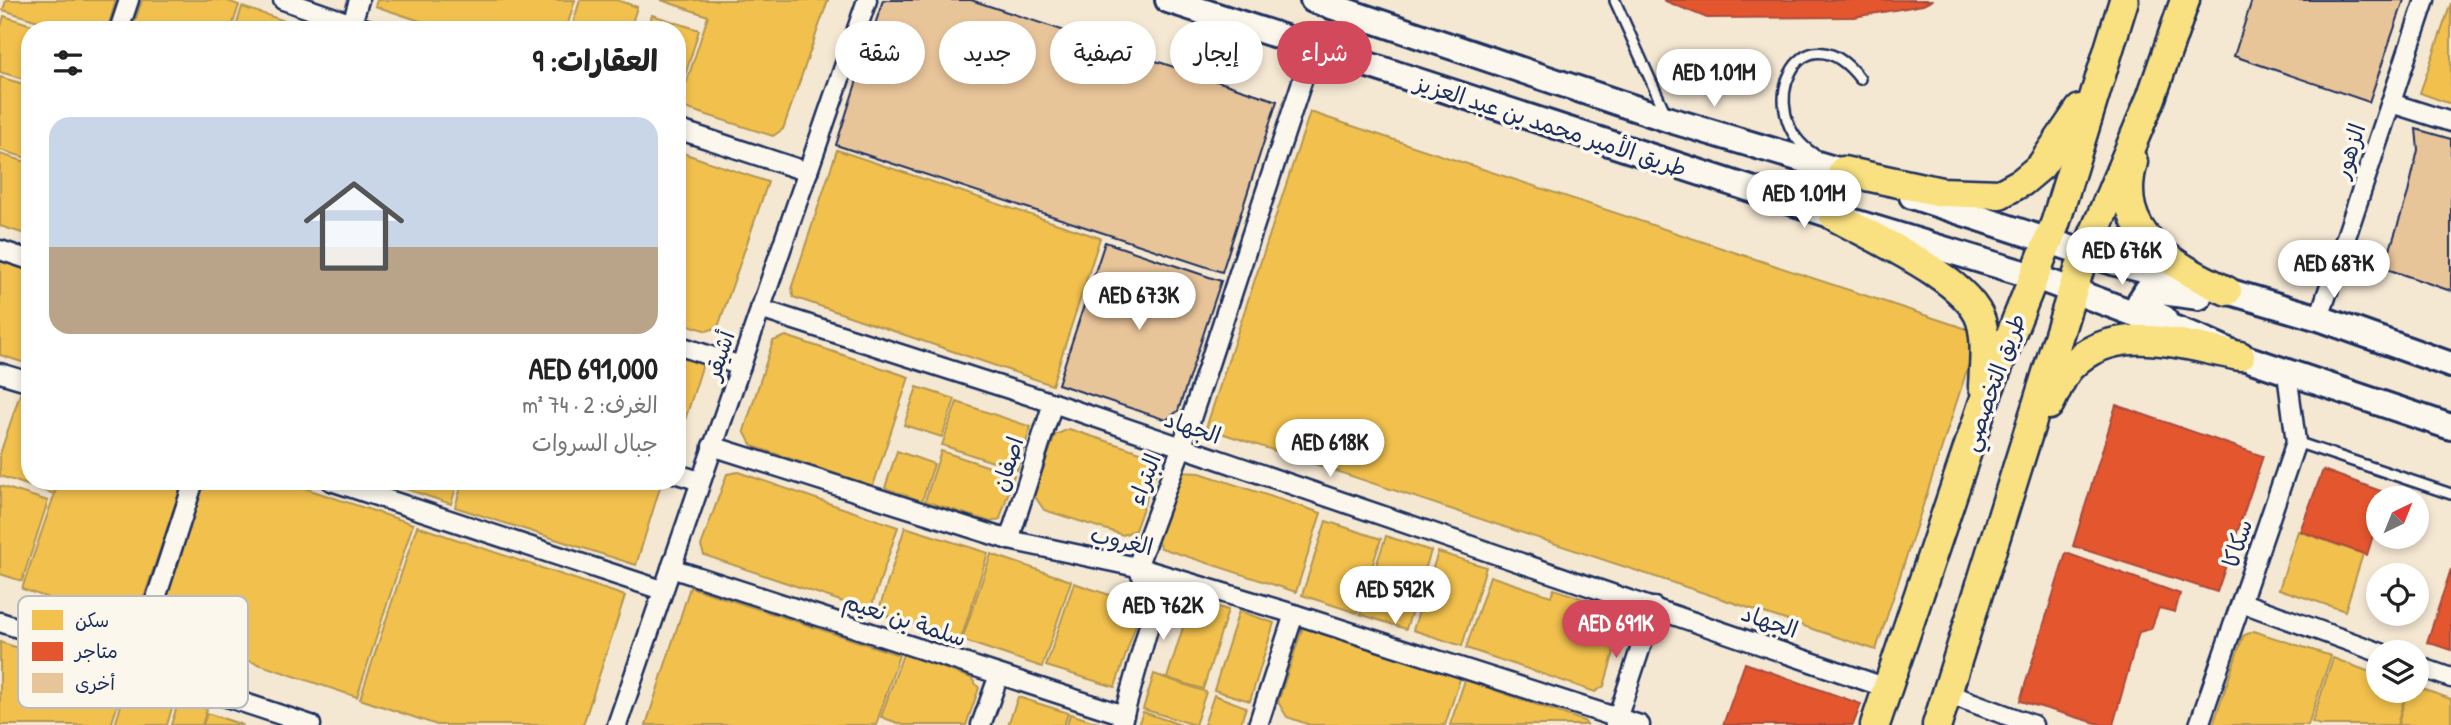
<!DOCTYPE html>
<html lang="ar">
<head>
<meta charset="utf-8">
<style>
  :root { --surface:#fff; --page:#f6f6f6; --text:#222; --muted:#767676; --accent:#d1495b }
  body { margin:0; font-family:"Patrick Hand","Playpen Sans Arabic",sans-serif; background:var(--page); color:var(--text); direction:rtl; height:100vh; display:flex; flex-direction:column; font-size:26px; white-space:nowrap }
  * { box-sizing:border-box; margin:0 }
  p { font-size:23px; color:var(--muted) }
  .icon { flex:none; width:38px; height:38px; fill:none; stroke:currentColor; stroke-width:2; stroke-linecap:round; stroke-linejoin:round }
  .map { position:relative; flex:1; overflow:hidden; direction:ltr }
  .drawer { position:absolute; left:21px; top:21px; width:665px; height:469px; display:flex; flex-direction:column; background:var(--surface); border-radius:28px; box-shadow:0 4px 10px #0003; direction:rtl }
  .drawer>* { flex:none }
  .banner { position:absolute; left:707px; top:21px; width:665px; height:63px; direction:rtl; display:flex; gap:14px }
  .needle { width:46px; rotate:43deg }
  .buttons { position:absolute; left:2366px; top:486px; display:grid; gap:14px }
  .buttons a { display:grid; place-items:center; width:63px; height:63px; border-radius:50%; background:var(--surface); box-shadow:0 4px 10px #0003; font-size:35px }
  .price { position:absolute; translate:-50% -60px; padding:0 16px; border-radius:24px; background:#fff; color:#222; font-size:23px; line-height:46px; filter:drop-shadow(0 2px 4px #0008) }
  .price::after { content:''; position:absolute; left:50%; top:42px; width:21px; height:16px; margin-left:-10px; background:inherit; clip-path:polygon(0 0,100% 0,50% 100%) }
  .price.current { background:var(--accent); color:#fff }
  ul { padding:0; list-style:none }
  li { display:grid; align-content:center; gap:14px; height:371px; padding:0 28px }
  li span { display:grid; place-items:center; height:217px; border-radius:21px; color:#555 }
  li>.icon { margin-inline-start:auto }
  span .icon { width:126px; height:126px; fill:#fffc; stroke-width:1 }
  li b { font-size:30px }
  h2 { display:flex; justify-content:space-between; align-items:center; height:84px; padding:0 28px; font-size:30px }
  .tag { padding:0 24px; border-radius:32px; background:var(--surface); box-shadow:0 4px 10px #0003; font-size:24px; line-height:63px }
  .tag.current { background:var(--accent); color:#fff }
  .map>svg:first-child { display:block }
  .homes { fill:#f2c14e; stroke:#b29553; stroke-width:2 }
  .shops { fill:#e4572e; stroke:#a84b3c; stroke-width:2 }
  .building { fill:#e8c499; stroke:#1b2f5e; stroke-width:2 }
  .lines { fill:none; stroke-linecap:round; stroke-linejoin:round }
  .lane-casing { stroke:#1b2f5e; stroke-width:14 }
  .street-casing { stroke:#1b2f5e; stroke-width:23 }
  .secondary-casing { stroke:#1b2f5e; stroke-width:30 }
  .primary-casing { stroke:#1b2f5e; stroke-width:33 }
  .lane { stroke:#fbf7ec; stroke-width:9 }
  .street { stroke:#fbf7ec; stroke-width:18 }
  .secondary { stroke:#fbf7ec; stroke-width:24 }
  .primary { stroke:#f9e181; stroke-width:28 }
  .labels { text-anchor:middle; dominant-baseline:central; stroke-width:7; stroke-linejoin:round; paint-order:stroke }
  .street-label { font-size:23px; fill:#1b2f5e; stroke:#fbf7ec }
  .key { fill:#fbf7ec; stroke:#b8bbc1; stroke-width:2 }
  .key-label { font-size:19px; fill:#1b2f5e }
</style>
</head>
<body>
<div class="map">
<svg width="2451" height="725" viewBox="0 0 2451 725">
  <rect width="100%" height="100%" fill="#f5e8d3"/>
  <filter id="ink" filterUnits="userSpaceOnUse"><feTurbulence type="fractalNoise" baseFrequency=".0143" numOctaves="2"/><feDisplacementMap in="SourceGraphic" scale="14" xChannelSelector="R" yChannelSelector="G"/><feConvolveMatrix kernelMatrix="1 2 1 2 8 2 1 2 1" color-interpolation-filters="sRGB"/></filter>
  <g filter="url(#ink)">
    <g class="homes">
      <polygon points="6,0 116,0 107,30 67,30 3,10"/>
      <polygon points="142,0 225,0 239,5 231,30 132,30"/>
      <polygon points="377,0 575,0 566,30 447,30 375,6"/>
      <polygon points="580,0 617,0 637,7 630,30 571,30"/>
      <polygon points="661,0 828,0 783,129 773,136 679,106 708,16"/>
      <polygon points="2451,3 2451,104 2420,93"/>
      <polygon points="242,7 313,30 235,30"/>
      <polygon points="652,15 699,30 678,99 677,30 647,30"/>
      <polygon points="4,16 47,30 30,30 30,81 0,72 0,30"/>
      <polygon points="0,77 30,86 30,159 0,150"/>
      <polygon points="1310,112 1979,333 1876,650 1206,428"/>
      <polygon points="837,150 1100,238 1052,385 793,297 792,286"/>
      <polygon points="677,151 768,182 718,327 707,331 677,321"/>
      <polygon points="0,154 30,163 30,231 25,234 0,226"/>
      <polygon points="0,261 30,270 30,350 25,363 0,355"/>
      <polygon points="786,336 909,377 873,486 752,446 744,431 773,341"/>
      <polygon points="677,355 703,364 677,445"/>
      <polygon points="917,387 955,399 942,437 904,425"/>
      <polygon points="20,394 30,398 30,481 58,481 54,494 0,476 0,454"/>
      <polygon points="957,402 1031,427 1017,470 942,445"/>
      <polygon points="1069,429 1150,455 1157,469 1135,530 1123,535 1044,510 1034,495 1055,435"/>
      <polygon points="897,451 934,464 922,501 885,488"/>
      <polygon points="941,451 1014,475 1000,519 991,522 925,501"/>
      <polygon points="738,472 898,527 870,611 704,555 701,546 727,474"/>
      <polygon points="1180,472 1200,473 1321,513 1296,592 1161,548 1155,537"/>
      <polygon points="59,481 183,481 137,618 124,624 22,589"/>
      <polygon points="204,481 283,481 413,524 357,697 156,630"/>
      <polygon points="382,481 458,481 451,504"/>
      <polygon points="463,481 662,481 636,565 455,507"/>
      <polygon points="0,486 48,501 22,581 0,574"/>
      <polygon points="1326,521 1381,539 1357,613 1302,595"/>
      <polygon points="417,526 625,596 583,725 437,725 360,699"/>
      <polygon points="905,527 988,553 961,639 878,613"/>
      <polygon points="2298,531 2363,554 2345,611 2279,589"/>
      <polygon points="1386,536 1431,551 1406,629 1360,614"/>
      <polygon points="1438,552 1486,567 1462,646 1413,630"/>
      <polygon points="991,554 1071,581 1042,667 962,640"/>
      <polygon points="1490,576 1551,596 1554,589 1617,610 1623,621 1604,686 1595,692 1466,648"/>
      <polygon points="1074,583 1142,606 1115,687 1046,666"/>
      <polygon points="690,587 899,655 876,725 646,725"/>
      <polygon points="1192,599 1228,610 1203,689 1167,678"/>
      <polygon points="1239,611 1274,623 1250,701 1214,690"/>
      <polygon points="1304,624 1461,676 1445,725 1310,725 1287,717 1278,702"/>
      <polygon points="2253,631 2331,656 2308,725 2213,725 2243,636"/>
      <polygon points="0,642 125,683 111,725 0,725"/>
      <polygon points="903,654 971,678 979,688 966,725 903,725 881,717"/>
      <polygon points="2333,658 2378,675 2378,691 2406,691 2397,725 2320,725 2312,722"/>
      <polygon points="1154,674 1206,692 1195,725 1143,709"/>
      <polygon points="1465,680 1584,721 1587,725 1450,725"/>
      <polygon points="127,686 174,701 167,725 115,725"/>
      <polygon points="2417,687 2451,699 2451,725 2398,725 2407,691 2417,691"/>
      <polygon points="1214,695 1246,707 1240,725 1204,725"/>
      <polygon points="1018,697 1068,713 1064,725 1008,725"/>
      <polygon points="179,700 207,709 202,725 171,725"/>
      <polygon points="1143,712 1181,725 1138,725"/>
      <polygon points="207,713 243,725 203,725"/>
      <polygon points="1070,714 1105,725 1067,725"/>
    </g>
    <g class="shops">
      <polygon points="1663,0 1933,0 1923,5 1854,17 1707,18"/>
      <polygon points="2116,405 2263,456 2217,592 2073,546"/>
      <polygon points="2323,470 2386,493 2385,499 2378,499 2378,519 2367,555 2300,531"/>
      <polygon points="2066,553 2180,594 2175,612 2159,608 2151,629 2139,632 2113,725 2103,725 2020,701"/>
      <polygon points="2451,569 2451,650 2427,642"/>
      <polygon points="1745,663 1861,704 1853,725 1723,725"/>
    </g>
    <g class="building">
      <polygon points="883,0 971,0 1277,101 1222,272 836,145"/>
      <polygon points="2252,0 2404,0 2369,102 2234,56"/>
      <polygon points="2416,129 2451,139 2451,291 2384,268 2408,193 2418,150"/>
      <polygon points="1105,242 1221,281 1178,411 1166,420 1058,384"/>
    </g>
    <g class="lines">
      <g class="lane-casing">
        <g id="lane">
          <polyline points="1615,1 1665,112"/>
          <path d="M1814,154C1750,114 1800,2 1860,79"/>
          <polyline points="2296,442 2451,494"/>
        </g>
      </g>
      <g class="street-casing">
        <g id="street">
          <polyline points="283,0 370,30"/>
          <polyline points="119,30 129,0"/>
          <polyline points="350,30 359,0"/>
          <polyline points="2391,103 2451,122"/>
          <polyline points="677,129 808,172"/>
          <polyline points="0,250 30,260"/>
          <polyline points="760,309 1053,403 1887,688"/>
          <polyline points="2319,318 2425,0"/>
          <polyline points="677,345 741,366"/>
          <polyline points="0,373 30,382"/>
          <polyline points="712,446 1009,540 1137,567 1294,614 1640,725"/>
          <polyline points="677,474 700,481"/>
          <polyline points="331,481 662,590"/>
          <polyline points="1009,540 1053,403"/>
          <polyline points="1137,567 1181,449 1313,48"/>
          <polyline points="671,568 1124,715"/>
          <polyline points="2243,603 2381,653"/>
          <polyline points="0,622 311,725"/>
          <polyline points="134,666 194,481"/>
          <polyline points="2417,666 2451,678"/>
          <polyline points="1949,694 2033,725"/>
          <polyline points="617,725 867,0"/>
          <polyline points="981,725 999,675"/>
          <polyline points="1121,725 1156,600 1137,567"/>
          <polyline points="1258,725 1294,614"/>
          <polyline points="1615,725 1654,607"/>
          <polyline points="2199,725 2296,442 2287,373"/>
        </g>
      </g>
      <g class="secondary-casing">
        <g id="secondary">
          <polyline points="1168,0 1834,216 2033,276 2200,338 2240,356 2451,427"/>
          <polyline points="1313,0 1670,120 1861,177"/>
          <polyline points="1912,196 2116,263 2227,291 2319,318 2451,365"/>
          <polyline points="2164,318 2146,310 2140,301 2147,290 2199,297"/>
        </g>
      </g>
      <g class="primary-casing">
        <g id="primary">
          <path d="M2133,162C2113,235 2171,264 2227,291"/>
          <polyline points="1843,171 1941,192 2000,194 2022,182 2041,166 2080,109"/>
          <path d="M1834,216C1873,238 1968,279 1981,321C1987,340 1984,366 1983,386"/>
          <path d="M2049,405C2056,393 2061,377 2070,367C2115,320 2184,346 2240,356"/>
          <polyline points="1875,725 1983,404 2055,224 2124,0"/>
          <polyline points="1937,725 2080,267 2151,98 2185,0"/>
        </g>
      </g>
      <use href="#lane" class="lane"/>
      <use href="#street" class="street"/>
      <use href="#secondary" class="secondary"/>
      <use href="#primary" class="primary"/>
    </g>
  </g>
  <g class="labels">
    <g class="street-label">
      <text transform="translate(1551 125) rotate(18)">طريق الأمير محمد بن عبد العزيز</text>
      <text transform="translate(2349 151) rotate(-72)">الزهور</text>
      <text transform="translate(719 355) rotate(-71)">أشيقر</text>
      <text transform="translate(1993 382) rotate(-70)">طريق التخصصي</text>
      <text transform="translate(1193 427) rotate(19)">الجهاد</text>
      <text transform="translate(1007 464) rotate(-72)">اصفان</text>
      <text transform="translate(1144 479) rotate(-69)">البتراء</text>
      <text transform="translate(1122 540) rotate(13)">الغروب</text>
      <text transform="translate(2237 543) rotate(-72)">سكاكا</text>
      <text transform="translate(905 619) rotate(18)">سلمة بن نعيم</text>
      <text transform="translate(1770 621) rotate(19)">الجهاد</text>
    </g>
  </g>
  <rect x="18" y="596" width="230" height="112" rx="10" class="key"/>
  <rect x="32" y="610" width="31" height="20" fill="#f2c14e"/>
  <rect x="32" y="642" width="31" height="19" fill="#e4572e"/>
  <rect x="32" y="673" width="31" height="20" fill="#e8c499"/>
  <g class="key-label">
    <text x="75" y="627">سكن</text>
    <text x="75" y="658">متاجر</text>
    <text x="75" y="690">أخرى</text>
  </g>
</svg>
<div class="buttons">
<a><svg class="needle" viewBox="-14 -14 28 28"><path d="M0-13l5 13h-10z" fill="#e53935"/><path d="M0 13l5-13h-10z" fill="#767676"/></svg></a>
<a><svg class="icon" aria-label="locate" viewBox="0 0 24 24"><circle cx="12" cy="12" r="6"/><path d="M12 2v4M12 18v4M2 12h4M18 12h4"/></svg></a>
<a><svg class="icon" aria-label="layers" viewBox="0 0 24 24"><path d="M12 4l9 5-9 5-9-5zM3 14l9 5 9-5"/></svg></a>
</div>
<b class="price" style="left:1714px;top:109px">AED 1.01M</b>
<b class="price" style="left:1804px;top:230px">AED 1.01M</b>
<b class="price" style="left:2122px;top:287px">AED 676K</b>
<b class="price" style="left:2334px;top:300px">AED 687K</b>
<b class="price" style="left:1139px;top:332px">AED 673K</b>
<b class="price" style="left:1330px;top:479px">AED 618K</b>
<b class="price" style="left:1395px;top:626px">AED 592K</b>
<b class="price" style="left:1163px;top:642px">AED 762K</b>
<b class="price current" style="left:1616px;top:660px">AED 691K</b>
<div class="banner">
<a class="tag current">شراء</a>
<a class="tag">إيجار</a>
<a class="tag">تصفية</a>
<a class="tag">جديد</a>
<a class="tag">شقة</a>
</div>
<section class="drawer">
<h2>العقارات: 9<svg class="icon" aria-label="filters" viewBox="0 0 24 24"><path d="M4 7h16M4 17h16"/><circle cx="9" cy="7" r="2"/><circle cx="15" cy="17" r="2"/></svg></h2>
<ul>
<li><span style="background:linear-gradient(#c9d6e8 60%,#b9a48a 0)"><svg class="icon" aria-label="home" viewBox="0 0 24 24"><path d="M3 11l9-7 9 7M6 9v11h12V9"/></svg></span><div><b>AED 691,000</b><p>الغرف: 2 · 74 m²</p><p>جبال السروات</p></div></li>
</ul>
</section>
</div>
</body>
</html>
